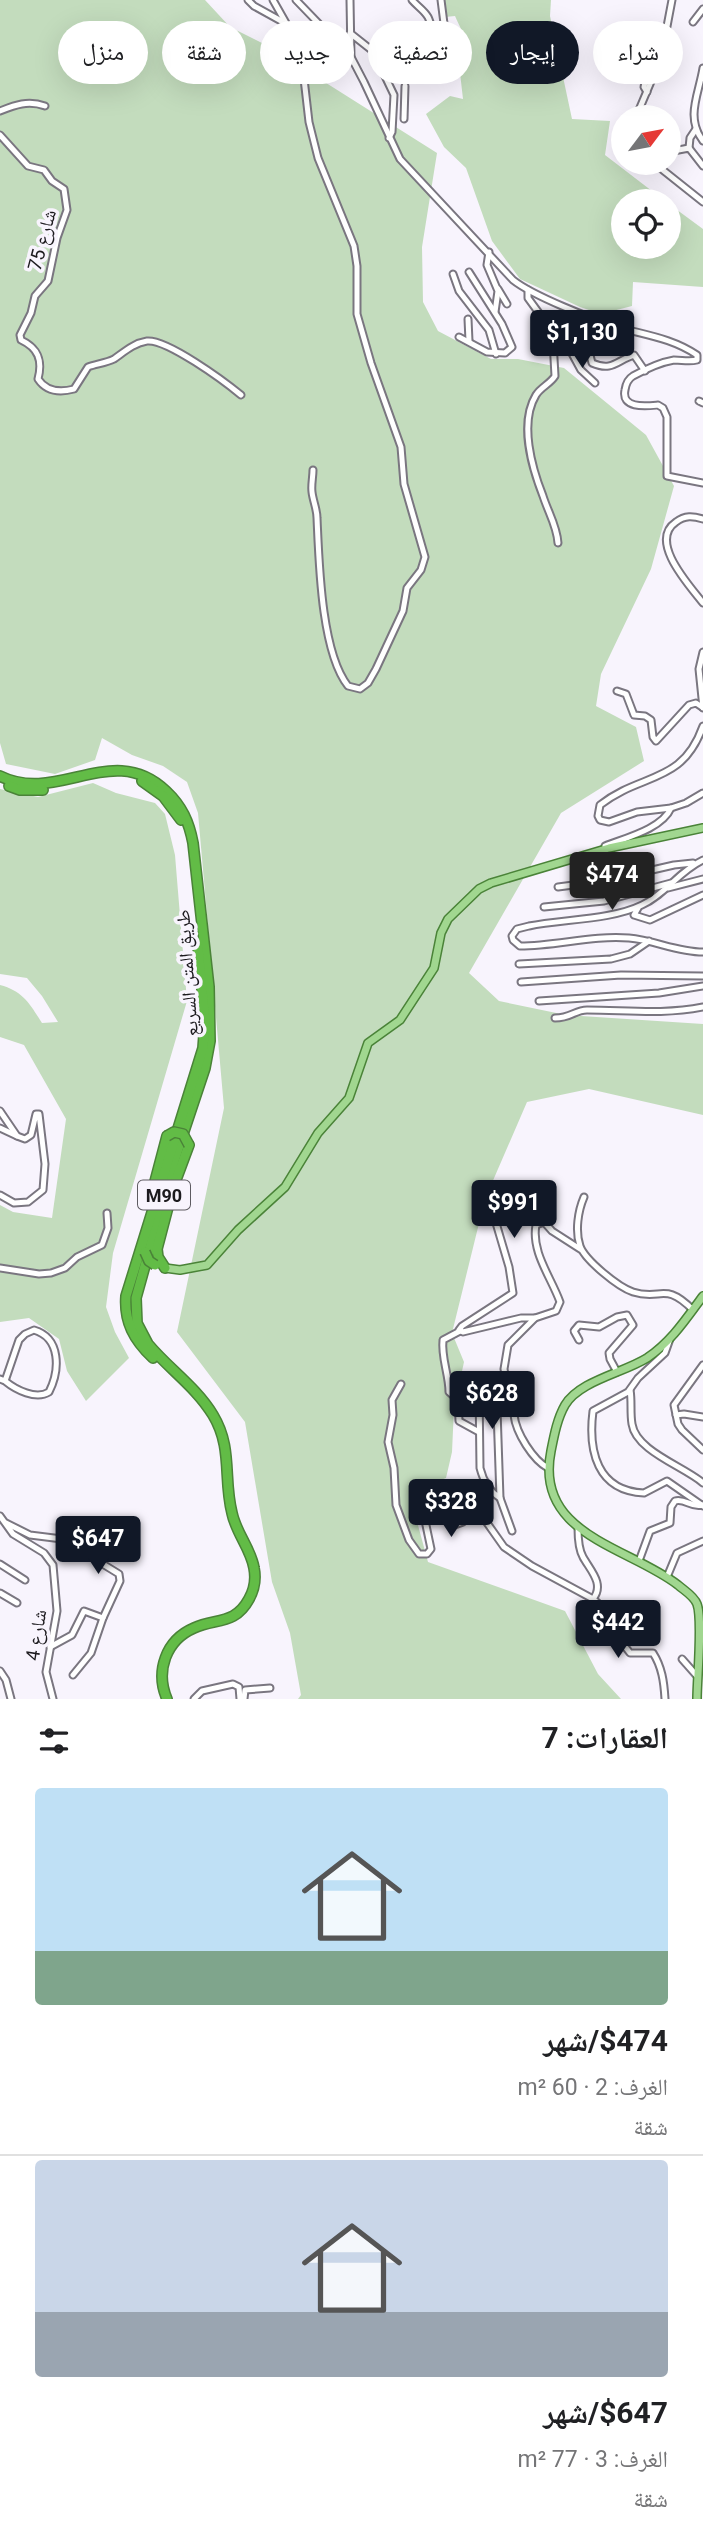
<!DOCTYPE html>
<html lang="ar">
<head>
<meta charset="utf-8">
<style>
  :root { --surface:#fff; --page:#f2f2f2; --text:#202124; --muted:#757577; --line:#e0e0e0; --accent:#111827 }
  body { margin:0; font-family:Roboto,"Noto Naskh Arabic",sans-serif; background:var(--page); color:var(--text); direction:rtl; height:100vh; display:flex; flex-direction:column; font-size:26px; white-space:nowrap }
  * { box-sizing:border-box; margin:0 }
  p { font-size:23px; color:var(--muted) }
  .icon { flex:none; width:38px; height:38px; fill:none; stroke:currentColor; stroke-width:2; stroke-linecap:round; stroke-linejoin:round }
  .map { position:relative; height:1699px; overflow:hidden; direction:ltr }
  .drawer { display:flex; flex-direction:column; background:var(--surface); flex:1 }
  .drawer>* { flex:none }
  .banner { position:absolute; left:21px; top:21px; width:662px; height:63px; direction:rtl; display:flex; gap:14px }
  .needle { width:46px; rotate:58deg }
  .controls { position:absolute; left:611px; top:105px; display:grid; gap:14px }
  .controls a { display:grid; place-items:center; width:70px; height:70px; border-radius:50%; background:var(--surface); box-shadow:0 7px 28px #0002; font-size:35px }
  .price { position:absolute; translate:-50% -60px; padding:0 16px; border-radius:7px; background:var(--accent); color:#fff; font-size:23px; line-height:46px; filter:drop-shadow(0 2px 4px #0008) }
  .price::after { content:''; position:absolute; left:50%; top:42px; width:21px; height:16px; margin-left:-10px; background:inherit; clip-path:polygon(0 0,100% 0,50% 100%) }
  .price.active { background:#222; color:#fff }
  ul { padding:0; list-style:none }
  li { display:grid; align-content:center; gap:14px; height:371px; padding:0 35px }
  li+li { border-top:2px solid var(--line) }
  li span { display:grid; place-items:center; height:217px; border-radius:7px; color:#555 }
  li>.icon { margin-inline-start:auto }
  span .icon { width:126px; height:126px; fill:#fffc; stroke-width:1 }
  li b { font-size:30px }
  h2 { display:flex; justify-content:space-between; align-items:center; height:84px; padding:0 35px; font-size:30px }
  .pill { padding:0 24px; border-radius:32px; background:var(--surface); box-shadow:0 7px 28px #0002; font-size:24px; line-height:63px }
  .pill.active { background:var(--accent); color:#fff }
  .map>svg:first-child { display:block }
  .green { fill:#c3dcbd }
  .lines { fill:none; stroke-linecap:round; stroke-linejoin:round }
  .minor-casing { stroke:#7a7680; stroke-width:9 }
  .major-casing { stroke:#4a8338; stroke-width:10 }
  .highway-casing { stroke:#4a8338; stroke-width:12 }
  .minor { stroke:#fff; stroke-width:5 }
  .major { stroke:#a1d790; stroke-width:7 }
  .highway { stroke:#62bc46; stroke-width:9 }
  .highway-bridge-casing { stroke:#4a8338; stroke-width:12; stroke-linecap:butt }
  .highway-bridge { stroke:#62bc46; stroke-width:9 }
  .labels { text-anchor:middle; dominant-baseline:central; stroke-width:7; stroke-linejoin:round; paint-order:stroke }
  .shield { fill:#f8f4fd; stroke:#5e5b61; stroke-width:2 }
  .shield-label { font-size:18px; font-weight:bold; fill:#1c1a1e }
  .street-label { font-size:19px; fill:#1c1a1e; stroke:#f8f4fd }
</style>
</head>
<body>
<div class="map">
<svg width="703" height="1699" viewBox="0 0 703 1699">
  <rect width="100%" height="100%" fill="#f8f4fd"/>
  <g class="green">
    <polygon points="0,0 205,0 230,27 266,45 437,153 422,247 423,302 438,331 491,359 518,359 564,368 646,435 674,486 651,569 601,674 596,706 636,727 644,761 561,813 469,973 499,1001 566,1015 703,1024 703,1115 589,1089 527,1102 485,1199 452,1333 464,1362 454,1408 452,1452 446,1478 409,1492 428,1562 565,1611 598,1674 621,1699 298,1699 301,1695 290,1633 272,1582 245,1422 177,1332 224,1108 198,813 187,782 163,766 132,755 102,738 95,760 55,774 6,764 0,743"/>
    <path d="M444,0H551L550,16L572,119L610,121L605,155L665,201H623V247H668L669,204L703,229V287L633,282L632,306L601,314L580,307L520,279L492,241L466,168L444,147L426,114L450,96L463,99L459,64C472,46 463,34 455,16L445,17Z"/>
    <path d="M93,783L116,793L155,803L165,814L175,855L187,1001L113,1253L106,1307L115,1332L129,1358L86,1401L67,1371L59,1339L29,1318L0,1322V1205L13,1212L52,1218L66,1119L24,1045L0,1037V985C23,991 30,1004 42,1023L58,1022L42,996L27,978L0,974V789L38,797Z"/>
  </g>
  <g class="lines">
    <g class="minor-casing">
      <g id="minor">
        <polyline points="248,0 254,6 283,22"/>
        <path d="M273,0L286,23L303,70L309,122L318,158L354,246L357,266V314L371,363L401,447L404,484L425,557L421,570L407,588L403,611L376,669L368,683L360,689L348,686C321,652 319,561 317,518C317,509 313,501 312,492C311,485 313,477 313,470"/>
        <path d="M296,0L351,57L364,82L400,159L513,280C533,296 592,319 617,327C645,335 672,338 697,355V360C689,362 682,360 674,360C662,362 644,370 633,376C628,379 626,383 625,390C621,409 646,406 658,405L663,408L667,417V476L703,483"/>
        <polyline points="350,0 351,57"/>
        <path d="M412,0C417,6 424,10 428,17C434,28 431,46 444,51L447,47L441,0"/>
        <polyline points="693,22 703,9"/>
        <polyline points="350,33 374,52"/>
        <polyline points="415,37 434,35"/>
        <path d="M703,68C699,94 685,117 703,141"/>
        <polyline points="383,72 394,95 392,132 389,138"/>
        <polyline points="647,92 644,87 647,73"/>
        <path d="M0,111C15,105 28,100 45,106"/>
        <polyline points="636,117 661,58 672,0"/>
        <polyline points="404,119 405,86"/>
        <polyline points="622,130 623,130"/>
        <path d="M0,135L28,166L44,170L52,181L64,189L67,210L57,238L48,281L35,296L31,313L20,335L21,340C38,348 43,360 38,379C46,391 59,393 74,389L88,367C96,364 106,363 114,359C124,352 134,343 147,341C167,339 224,381 241,395"/>
        <polyline points="689,148 690,138 696,129"/>
        <polyline points="668,152 689,148 703,166"/>
        <polyline points="654,163 703,202"/>
        <polyline points="489,252 487,265 498,291 495,312"/>
        <polyline points="453,274 459,291 489,330 496,354"/>
        <polyline points="498,289 507,304"/>
        <polyline points="528,290 528,298 555,335 570,319 585,324"/>
        <polyline points="468,319 469,341"/>
        <path d="M610,324C606,336 594,341 589,351L592,363C613,372 617,360 634,355L645,371"/>
        <polyline points="608,333 629,329"/>
        <path d="M555,335L553,341L555,376C550,384 541,387 536,395C519,423 532,468 543,496C548,512 557,526 558,543"/>
        <polyline points="459,337 487,352 505,353 512,347 502,324 469,272"/>
        <polyline points="595,383 581,370 563,337 585,324 600,322"/>
        <polyline points="699,401 703,403"/>
        <path d="M703,519C693,516 685,515 676,522C648,541 689,585 703,603"/>
        <polyline points="703,652 699,669 703,708"/>
        <polyline points="617,691 626,694 634,715 645,716 651,720 653,737 656,741 689,705 696,703 702,707"/>
        <path d="M703,726C682,785 642,772 600,805L598,816L600,820L609,822L637,812L671,808L686,803L703,793"/>
        <path d="M605,846C625,838 662,829 671,808"/>
        <path d="M703,860C679,871 666,894 642,905C611,920 564,919 529,926L517,929L512,936L513,940L520,946C557,946 592,935 629,938C654,940 677,952 703,952"/>
        <polyline points="558,887 604,881 674,865 693,863"/>
        <polyline points="668,888 703,879"/>
        <polyline points="544,907 604,901 671,883"/>
        <polyline points="638,908 634,915 650,920 703,895"/>
        <polyline points="519,964 611,959 630,954 649,941"/>
        <polyline points="521,982 621,975 703,976"/>
        <polyline points="539,1001 659,993 703,986"/>
        <path d="M555,1018C571,1018 575,1010 587,1010C626,1010 663,1015 703,1007"/>
        <polyline points="0,1111 17,1136 25,1139 31,1135 36,1114 39,1114 45,1164 43,1190 28,1202 14,1203 0,1195"/>
        <polyline points="0,1128 17,1136"/>
        <path d="M584,1197C578,1211 575,1231 580,1246C585,1260 618,1287 633,1292C662,1301 664,1281 693,1310"/>
        <polyline points="491,1206 509,1267 513,1293 462,1326 459,1330 463,1332 521,1318 535,1318 508,1345 504,1369 506,1380"/>
        <polyline points="0,1268 39,1274 51,1273 65,1268 77,1257 102,1245 108,1228 107,1213"/>
        <path d="M535,1318L556,1311L560,1302C551,1277 531,1252 536,1225L544,1222L552,1231L580,1249"/>
        <path d="M460,1331L443,1340C441,1358 449,1374 449,1392L458,1400L459,1421L479,1432"/>
        <path d="M670,1339L665,1353L638,1378L628,1392L593,1411C588,1451 597,1491 644,1493L667,1481L703,1506"/>
        <polyline points="579,1340 574,1331 579,1325 599,1327 617,1317 627,1315 633,1325 609,1353 610,1359 617,1372"/>
        <polyline points="703,1365 674,1405 678,1424 682,1430 703,1450"/>
        <path d="M0,1379L5,1381L19,1340L25,1334L34,1330C61,1338 60,1370 49,1392C36,1400 16,1390 5,1381"/>
        <path d="M401,1384L392,1400L393,1415L388,1442L394,1468L396,1505L409,1540L419,1554H427L431,1549L423,1511L424,1505L431,1503L438,1508L452,1526L463,1522L468,1505L473,1503L504,1547L532,1566L593,1599C605,1584 590,1570 583,1557C579,1550 578,1536 578,1528"/>
        <path d="M479,1389L480,1468C483,1480 489,1491 500,1498L497,1410L505,1381L511,1383L517,1392C516,1400 513,1408 514,1415C516,1433 533,1460 548,1468"/>
        <path d="M630,1390C632,1401 630,1412 632,1424C636,1451 683,1466 703,1483"/>
        <polyline points="676,1415 684,1414 703,1417"/>
        <polyline points="500,1498 512,1531"/>
        <polyline points="0,1516 13,1534 44,1553 53,1565 57,1611 46,1672 53,1699"/>
        <polyline points="6,1523 30,1535 62,1539 119,1574 120,1581 103,1618 91,1653 73,1675"/>
        <path d="M639,1561L650,1531L670,1523L671,1507L675,1501C685,1498 691,1508 702,1505"/>
        <polyline points="0,1564 25,1580"/>
        <polyline points="667,1577 677,1553 703,1541"/>
        <polyline points="0,1593 17,1603"/>
        <path d="M593,1599L606,1610L612,1630L630,1653H653C662,1667 664,1682 665,1699"/>
        <polyline points="50,1647 72,1635 84,1611 103,1618"/>
        <polyline points="682,1659 697,1676"/>
        <polyline points="0,1671 6,1680 11,1699"/>
        <polyline points="194,1699 202,1691 233,1684 239,1687 240,1699"/>
        <polyline points="244,1699 245,1690 270,1688"/>
      </g>
    </g>
    <g class="major-casing">
      <g id="major">
        <polyline points="165,1268 180,1270 207,1265 238,1230 285,1187 318,1133 349,1098 368,1043 400,1020 434,968 441,933 448,919 479,889 491,883 609,848 703,828"/>
        <path d="M697,1699C697,1678 703,1620 697,1604C694,1596 685,1591 678,1585C629,1547 534,1535 551,1451C554,1436 557,1419 565,1405C579,1381 623,1373 647,1358C671,1342 686,1319 703,1296"/>
      </g>
    </g>
    <g class="highway-casing">
      <g id="highway">
        <path d="M0,776C58,805 113,740 166,791C182,806 189,822 193,843L209,987L210,1041L205,1068L174,1161L136,1298L137,1323L148,1344C169,1369 196,1387 213,1415C233,1448 223,1478 232,1513C236,1533 251,1549 254,1568C256,1578 254,1590 249,1599C235,1625 216,1618 194,1628C166,1640 155,1671 167,1699"/>
        <polyline points="142,781 163,796 181,820"/>
        <polyline points="9,786 20,790 43,790"/>
        <polyline points="153,1189 167,1136"/>
        <polyline points="165,1268 158,1257 157,1249 173,1188 189,1145"/>
        <path d="M153,1358C134,1340 124,1322 126,1296L203,1048L205,1021L198,948"/>
      </g>
    </g>
    <use href="#minor" class="minor"/>
    <use href="#major" class="major"/>
    <use href="#highway" class="highway"/>
    <g class="highway-bridge-casing">
      <g id="highway-bridge">
        <polyline points="167,1136 174,1132 183,1134 189,1145"/>
        <polyline points="145,1252 149,1261 155,1265"/>
      </g>
    </g>
    <use href="#highway-bridge" class="highway-bridge"/>
  </g>
  <g class="labels">
    <rect class="shield" x="138" y="1180.5" width="52" height="29" rx="5"/>
    <g class="shield-label">
      <text x="164" y="1195">M90</text>
    </g>
    <g class="street-label">
      <text transform="translate(42 240) rotate(-75)">شارع 75</text>
      <text transform="translate(187 973) rotate(-94)">طريق المتن السريع</text>
      <text transform="translate(36 1635) rotate(-81)">شارع 4</text>
    </g>
  </g>
</svg>
<div class="controls">
<a><svg class="needle" viewBox="-14 -14 28 28"><path d="M0-13l5 13h-10z" fill="#e53935"/><path d="M0 13l5-13h-10z" fill="#757577"/></svg></a>
<a><svg class="icon" aria-label="locate" viewBox="0 0 24 24"><circle cx="12" cy="12" r="6"/><path d="M12 2v4M12 18v4M2 12h4M18 12h4"/></svg></a>
</div>
<b class="price" style="left:582px;top:370px">$1,130</b>
<b class="price active" style="left:612px;top:912px">$474</b>
<b class="price" style="left:514px;top:1240px">$991</b>
<b class="price" style="left:492px;top:1431px">$628</b>
<b class="price" style="left:451px;top:1539px">$328</b>
<b class="price" style="left:98px;top:1576px">$647</b>
<b class="price" style="left:618px;top:1660px">$442</b>
<div class="banner">
<a class="pill">شراء</a>
<a class="pill active">إيجار</a>
<a class="pill">تصفية</a>
<a class="pill">جديد</a>
<a class="pill">شقة</a>
<a class="pill">منزل</a>
</div>
</div>
<section class="drawer">
<h2>العقارات: 7<svg class="icon" aria-label="filters" viewBox="0 0 24 24"><path d="M4 7h16M4 17h16"/><circle cx="9" cy="7" r="2"/><circle cx="15" cy="17" r="2"/></svg></h2>
<ul>
<li><span style="background:linear-gradient(#bfe0f5 75%,#7fa58c 0)"><svg class="icon" aria-label="home" viewBox="0 0 24 24"><path d="M3 11l9-7 9 7M6 9v11h12V9"/></svg></span><div><b>$474/شهر</b><p>الغرف: 2 · 60 m²</p><p>شقة</p></div></li>
<li><span style="background:linear-gradient(#c9d6e8 70%,#9aa5b1 0)"><svg class="icon" aria-label="home" viewBox="0 0 24 24"><path d="M3 11l9-7 9 7M6 9v11h12V9"/></svg></span><div><b>$647/شهر</b><p>الغرف: 3 · 77 m²</p><p>شقة</p></div></li>
</ul>
</section>
</body>
</html>
